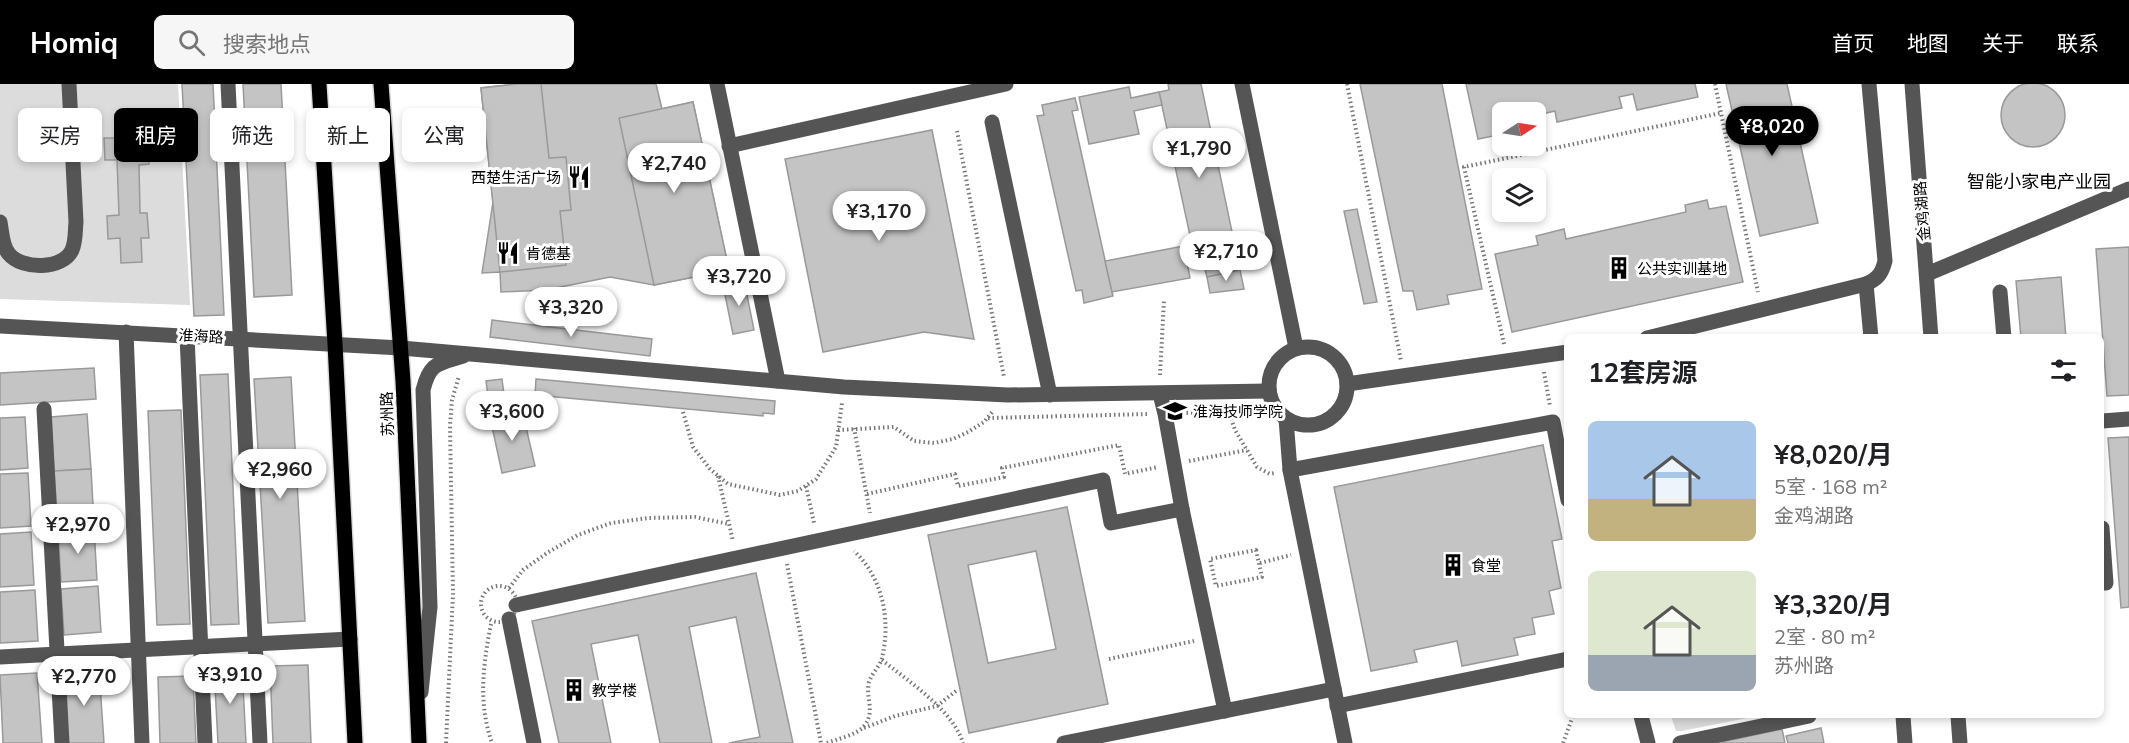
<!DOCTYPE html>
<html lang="zh">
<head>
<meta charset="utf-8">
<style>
  :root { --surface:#fff; --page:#f6f6f6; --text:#202124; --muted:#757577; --accent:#000 }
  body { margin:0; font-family:Mulish,"Noto Sans SC",sans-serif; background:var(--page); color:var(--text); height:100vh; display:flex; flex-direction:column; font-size:22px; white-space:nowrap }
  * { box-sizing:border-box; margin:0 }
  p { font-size:20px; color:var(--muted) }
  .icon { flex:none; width:33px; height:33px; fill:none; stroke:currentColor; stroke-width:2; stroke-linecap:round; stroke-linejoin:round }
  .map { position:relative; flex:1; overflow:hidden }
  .side { position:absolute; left:1564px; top:250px; width:540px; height:384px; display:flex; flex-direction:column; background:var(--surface); border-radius:9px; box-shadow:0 3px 9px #0003 }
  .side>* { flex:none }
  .top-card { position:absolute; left:18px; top:24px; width:570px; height:54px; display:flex; gap:12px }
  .needle { width:39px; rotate:78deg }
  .tools { position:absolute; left:1492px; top:18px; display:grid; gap:12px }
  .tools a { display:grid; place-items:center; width:54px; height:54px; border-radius:9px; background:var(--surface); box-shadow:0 3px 9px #0003; font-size:30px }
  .price { position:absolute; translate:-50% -51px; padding:0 14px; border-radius:21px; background:#fff; color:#222; font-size:20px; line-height:39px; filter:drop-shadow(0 2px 3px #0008) }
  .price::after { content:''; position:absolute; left:50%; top:36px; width:18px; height:14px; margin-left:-9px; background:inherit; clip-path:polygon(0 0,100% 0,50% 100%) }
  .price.active { background:var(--accent); color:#fff }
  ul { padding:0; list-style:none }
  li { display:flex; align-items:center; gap:18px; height:150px; padding:0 24px }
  li span { display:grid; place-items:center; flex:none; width:168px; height:120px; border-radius:9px; color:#555 }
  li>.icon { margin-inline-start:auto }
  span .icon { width:72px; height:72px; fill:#fffc; stroke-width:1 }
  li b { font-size:26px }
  h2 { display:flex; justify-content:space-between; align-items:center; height:72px; padding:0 24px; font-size:26px }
  .tag { padding:0 21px; border-radius:9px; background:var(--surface); box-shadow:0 3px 9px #0003; font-size:21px; line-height:54px }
  .tag.active { background:var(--accent); color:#fff }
  header { display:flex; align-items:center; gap:36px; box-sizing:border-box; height:84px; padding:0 30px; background:var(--accent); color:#fff }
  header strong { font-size:28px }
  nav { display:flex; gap:33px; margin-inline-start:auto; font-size:21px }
  .search { width:420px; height:54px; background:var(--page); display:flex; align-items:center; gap:15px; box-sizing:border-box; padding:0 21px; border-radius:9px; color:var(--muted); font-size:22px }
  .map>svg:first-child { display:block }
  .green { fill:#dcdcdc }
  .building { fill:#c4c4c4; stroke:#999; stroke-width:1.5; fill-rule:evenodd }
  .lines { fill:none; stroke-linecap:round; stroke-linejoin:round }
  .major-casing { stroke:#dbdbdb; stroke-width:18 }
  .path { stroke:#777; stroke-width:4; stroke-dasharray:1.5 3; stroke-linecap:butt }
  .minor { stroke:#555; stroke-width:15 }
  .major { stroke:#000; stroke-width:15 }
  .labels { text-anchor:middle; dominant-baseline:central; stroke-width:6; stroke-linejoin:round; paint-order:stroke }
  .poi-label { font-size:15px; fill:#000; stroke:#fff; text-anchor:start }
  .street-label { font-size:15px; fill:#000; stroke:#fff }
  .quarter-label { font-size:18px; fill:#000; stroke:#fff }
</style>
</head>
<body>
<header>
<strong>Homiq</strong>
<div class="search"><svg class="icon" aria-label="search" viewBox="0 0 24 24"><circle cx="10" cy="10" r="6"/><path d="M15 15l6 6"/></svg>搜索地点</div>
<nav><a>首页</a><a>地图</a><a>关于</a><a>联系</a></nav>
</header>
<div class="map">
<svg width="2129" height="659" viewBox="0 0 2129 659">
  <rect width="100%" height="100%" fill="#fff"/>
  <g class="green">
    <polygon points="0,0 178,0 190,221 0,215"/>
    <polygon points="1671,632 1757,632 1682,647 1676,647"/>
  </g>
  <g class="building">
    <circle cx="2033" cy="31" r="32"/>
    <polygon points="182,0 213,0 224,231 194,232"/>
    <polygon points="243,0 281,0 292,211 254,213"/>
    <polygon points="517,0 656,0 662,25 693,18 729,186 654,201 610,193 546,206 501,208 500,188 482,189 493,118 481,4"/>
    <polygon points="517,0 541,0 549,74 566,73 571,126 560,127 566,181 500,188 481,4"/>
    <polygon points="1168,0 1201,0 1240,186 1207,193 1204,182 1197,184 1159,8 1169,6"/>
    <polygon points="1360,0 1442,0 1482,205 1447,211 1449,220 1417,226 1413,207 1403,207"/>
    <polygon points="1466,0 1695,0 1698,13 1637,26 1633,10 1619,13 1622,24 1557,38 1555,27 1538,31 1540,42 1536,43 1536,28 1503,28 1503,50 1478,55"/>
    <polygon points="1726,0 1787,0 1818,139 1760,152"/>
    <polygon points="1129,3 1131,14 1159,8 1162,21 1134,27 1139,50 1089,60 1079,13"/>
    <polygon points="1075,14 1078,26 1072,27 1113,212 1084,219 1082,206 1076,207 1037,32 1044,31 1042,21"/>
    <polygon points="693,18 729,186 654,201 619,34"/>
    <polygon points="136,30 136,53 148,53 149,80 139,81 140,129 147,129 149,154 141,154 142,178 121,179 120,154 108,155 107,132 119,131 117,76 105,76 104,54 116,54 115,31"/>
    <polygon points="932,46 974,255 924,248 823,268 785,75"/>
    <polygon points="1707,116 1709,125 1726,122 1743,198 1512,248 1495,170 1538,161 1536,152 1564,145 1566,155 1686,128 1685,121"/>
    <polygon points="1357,125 1377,218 1364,220 1344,127"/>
    <polygon points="1184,162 1190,194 1112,208 1105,177"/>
    <polygon points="2129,163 2129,311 2107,312 2096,165"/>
    <polygon points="1240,186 1244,205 1210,209 1207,193"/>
    <polygon points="2061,193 2066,254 2021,254 2016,197"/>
    <polygon points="744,196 754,246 733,250 723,201"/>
    <polygon points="492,236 652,255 650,272 490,253"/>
    <polygon points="94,284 96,315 0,321 0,289"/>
    <polygon points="228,290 239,540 211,541 200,291"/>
    <polygon points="291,293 305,537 268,539 254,295"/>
    <polygon points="502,295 506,326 490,328 486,297"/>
    <polygon points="536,295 775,317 774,330 763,329 763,332 535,311"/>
    <polygon points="181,326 190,540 157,541 148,327"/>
    <polygon points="522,326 535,382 502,389 490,333"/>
    <polygon points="87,330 91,385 54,387 51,333"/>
    <polygon points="25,333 28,384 0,386 0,334"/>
    <polygon points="2129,353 2129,523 2121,524 2108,354"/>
    <polygon points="1543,361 1562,455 1552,457 1561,504 1549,507 1554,530 1532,534 1535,550 1514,554 1518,571 1462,582 1457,557 1414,566 1417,578 1371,587 1334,403"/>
    <polygon points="91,385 94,439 58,441 54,387"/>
    <polygon points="28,389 31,442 0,444 0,390"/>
    <path d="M1067,423L1108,620L969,649L928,451ZM1036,467L1056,565L988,579L968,481Z"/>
    <polygon points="94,444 97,496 61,498 58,447"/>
    <polygon points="31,448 34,501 0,503 0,450"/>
    <polygon points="756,489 793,659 729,659 760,653 736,533 689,543 712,659 660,659 638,551 591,560 611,659 559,659 532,537"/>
    <polygon points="98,502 101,548 64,551 61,505"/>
    <polygon points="35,506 38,557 0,559 0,508"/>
    <polygon points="308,581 311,659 273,659 270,582"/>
    <polygon points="242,583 246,659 218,659 214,584"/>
    <polygon points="99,586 104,659 68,659 64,588"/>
    <polygon points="37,589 42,659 3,659 0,591"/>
    <polygon points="193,592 196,659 160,659 158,593"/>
    <polygon points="1821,644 1824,659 1788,659 1786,652"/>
    <polygon points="1782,645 1785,659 1717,659"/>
  </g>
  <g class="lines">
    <g class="major-casing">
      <g id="major">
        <polyline points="319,0 335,260 355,659"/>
        <polyline points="381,0 403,297 419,659"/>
      </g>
    </g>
    <g class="path">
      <polyline points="1347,0 1401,277"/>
      <polyline points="1715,0 1758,208"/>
      <polyline points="957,47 1004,293"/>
      <polyline points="1504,260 1464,83 1721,29"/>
      <polyline points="1544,288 1550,322"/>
      <polyline points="1160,291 1164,216"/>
      <polyline points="683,328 693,363 710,385 728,400 780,411 798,407 816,395 836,363 842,319"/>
      <polyline points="1182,329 1229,328 1235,346 1257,383 1270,390 1275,389"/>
      <polyline points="988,334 1148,330"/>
      <polyline points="854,344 870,429"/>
      <polyline points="838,346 894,343 914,357 934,359 953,355 968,348 984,338 993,327"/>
      <polyline points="1189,377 1247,366"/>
      <polyline points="718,392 733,457"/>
      <polyline points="806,402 814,439"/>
      <polyline points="867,410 955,390 958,402 1004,393 1002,384 1119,361 1125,390 1158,383"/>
      <polygon points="1256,466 1262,493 1216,502 1210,475"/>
      <polyline points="1260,479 1291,471"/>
      <polyline points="787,480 821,659"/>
      <circle cx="499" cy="520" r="18"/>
      <polyline points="509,504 523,486 547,469 578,451 611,439 648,434 695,433 729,440"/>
      <path d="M491,540C483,581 478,619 492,659"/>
      <polyline points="1109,575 1194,557"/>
      <path d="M882,576C908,597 953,626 963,659"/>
      <polyline points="864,644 895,632 937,622 956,607"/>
      <polyline points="446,659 453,510 450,342 452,316 459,292"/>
      <path d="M827,659C837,655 857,651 864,642C876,628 865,613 869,598C872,589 880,582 882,574C891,536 883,494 854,467"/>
      <polyline points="1563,659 1573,632"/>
    </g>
    <g class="minor">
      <polyline points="228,0 260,659"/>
      <polyline points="717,0 778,297"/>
      <polyline points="1242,0 1296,264"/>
      <polyline points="1912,0 1931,254"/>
      <polyline points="992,38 1050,311"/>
      <polyline points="729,62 1006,0"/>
      <path d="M0,138C2,148 2,162 9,170C22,186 63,186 72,166C76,157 75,147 76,138L69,0"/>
      <polyline points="1927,190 2129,105"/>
      <path d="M1866,200C1878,195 1882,189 1885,177L1869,0"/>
      <polyline points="2000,208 2004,254"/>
      <polyline points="0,242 401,264 844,303 1008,311 1269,307"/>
      <polyline points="126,248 142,659"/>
      <polyline points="187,252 205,659"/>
      <polyline points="1647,254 1866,200 1871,254"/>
      <circle cx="1308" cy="302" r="39"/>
      <polyline points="1347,300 1568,268"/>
      <polyline points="1160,310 1165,330 1182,425 1225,627"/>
      <polyline points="44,325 62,659"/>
      <polyline points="1286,335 1290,386 1345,659"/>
      <polyline points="2102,337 2129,335"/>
      <polyline points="1290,386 1553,338 1568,416"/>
      <polyline points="2102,444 2106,499 2102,499"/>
      <polyline points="516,521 1103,396 1111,439 1182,425"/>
      <polyline points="509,535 534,659"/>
      <polyline points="0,573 350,555"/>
      <path d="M421,608L430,523L423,306C430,278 438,280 463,272"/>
      <polyline points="1337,622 1568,575"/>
      <polyline points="1641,632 1648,659"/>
      <polyline points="1903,632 1905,659"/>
      <polyline points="1958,632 1960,659"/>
      <polyline points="1064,659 1334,605"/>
      <polyline points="1680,659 1809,632"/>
    </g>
    <use href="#major" class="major"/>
  </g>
  <defs>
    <g id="restaurant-bare" transform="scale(1.8)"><path d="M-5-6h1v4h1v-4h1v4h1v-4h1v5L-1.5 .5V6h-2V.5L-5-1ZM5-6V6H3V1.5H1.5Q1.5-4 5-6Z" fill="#000" stroke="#fff" stroke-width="2.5" paint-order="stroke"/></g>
    <g id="building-bare" transform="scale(1.8)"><path d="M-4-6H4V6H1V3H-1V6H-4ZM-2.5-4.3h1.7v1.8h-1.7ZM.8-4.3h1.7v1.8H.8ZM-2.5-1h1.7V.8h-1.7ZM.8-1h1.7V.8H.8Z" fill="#000" stroke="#fff" stroke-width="2.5" paint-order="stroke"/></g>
    <g id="school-bare" transform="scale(1.8)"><path d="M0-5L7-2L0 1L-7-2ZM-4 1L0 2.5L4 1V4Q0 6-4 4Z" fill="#000" stroke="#fff" stroke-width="2.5" paint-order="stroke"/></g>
  </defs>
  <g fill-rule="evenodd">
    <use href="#restaurant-bare" x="579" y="93"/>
    <use href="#restaurant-bare" x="508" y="169"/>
    <use href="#building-bare" x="1619" y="184"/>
    <use href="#school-bare" x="1175" y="327"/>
    <use href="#building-bare" x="1453" y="481"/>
    <use href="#building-bare" x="574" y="606"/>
  </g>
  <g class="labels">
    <g class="poi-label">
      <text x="561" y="93" text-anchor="end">西楚生活广场</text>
      <text x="526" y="169">肯德基</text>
      <text x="1637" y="184">公共实训基地</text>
      <text x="1193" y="327">淮海技师学院</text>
      <text x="1471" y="481">食堂</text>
      <text x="592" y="606">教学楼</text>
    </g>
    <g class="street-label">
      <text transform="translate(1922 127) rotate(-95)">金鸡湖路</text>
      <text transform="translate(201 252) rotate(3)">淮海路</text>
      <text transform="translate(387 330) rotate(-92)">苏州路</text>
    </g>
    <g class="quarter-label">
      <text x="2039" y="97">智能小家电产业园</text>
    </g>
  </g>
</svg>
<div class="tools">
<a><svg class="needle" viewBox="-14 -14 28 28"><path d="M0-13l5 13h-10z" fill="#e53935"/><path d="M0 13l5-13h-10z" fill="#757577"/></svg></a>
<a><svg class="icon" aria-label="layers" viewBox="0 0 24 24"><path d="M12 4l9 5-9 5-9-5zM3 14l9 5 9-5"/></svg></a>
</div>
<b class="price active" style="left:1772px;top:73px">¥8,020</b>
<b class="price" style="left:1199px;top:95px">¥1,790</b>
<b class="price" style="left:674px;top:110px">¥2,740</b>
<b class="price" style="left:879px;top:158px">¥3,170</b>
<b class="price" style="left:1226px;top:198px">¥2,710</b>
<b class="price" style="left:739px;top:223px">¥3,720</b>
<b class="price" style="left:571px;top:254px">¥3,320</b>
<b class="price" style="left:512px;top:358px">¥3,600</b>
<b class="price" style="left:280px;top:416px">¥2,960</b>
<b class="price" style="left:78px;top:471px">¥2,970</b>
<b class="price" style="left:230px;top:621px">¥3,910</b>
<b class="price" style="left:84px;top:623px">¥2,770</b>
<div class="top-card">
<a class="tag">买房</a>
<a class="tag active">租房</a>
<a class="tag">筛选</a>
<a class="tag">新上</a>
<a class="tag">公寓</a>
</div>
<section class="side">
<h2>12套房源<svg class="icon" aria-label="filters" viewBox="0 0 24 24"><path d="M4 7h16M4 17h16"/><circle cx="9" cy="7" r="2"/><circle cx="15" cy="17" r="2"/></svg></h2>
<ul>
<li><span style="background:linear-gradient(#a9c7e8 65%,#c2b280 0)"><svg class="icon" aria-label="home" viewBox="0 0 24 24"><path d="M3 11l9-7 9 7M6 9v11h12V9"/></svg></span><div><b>¥8,020/月</b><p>5室 · 168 m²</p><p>金鸡湖路</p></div></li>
<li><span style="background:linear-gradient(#dfe7d0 70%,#9aa5b1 0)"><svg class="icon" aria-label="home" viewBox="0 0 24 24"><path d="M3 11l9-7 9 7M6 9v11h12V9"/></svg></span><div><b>¥3,320/月</b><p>2室 · 80 m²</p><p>苏州路</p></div></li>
</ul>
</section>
</div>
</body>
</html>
